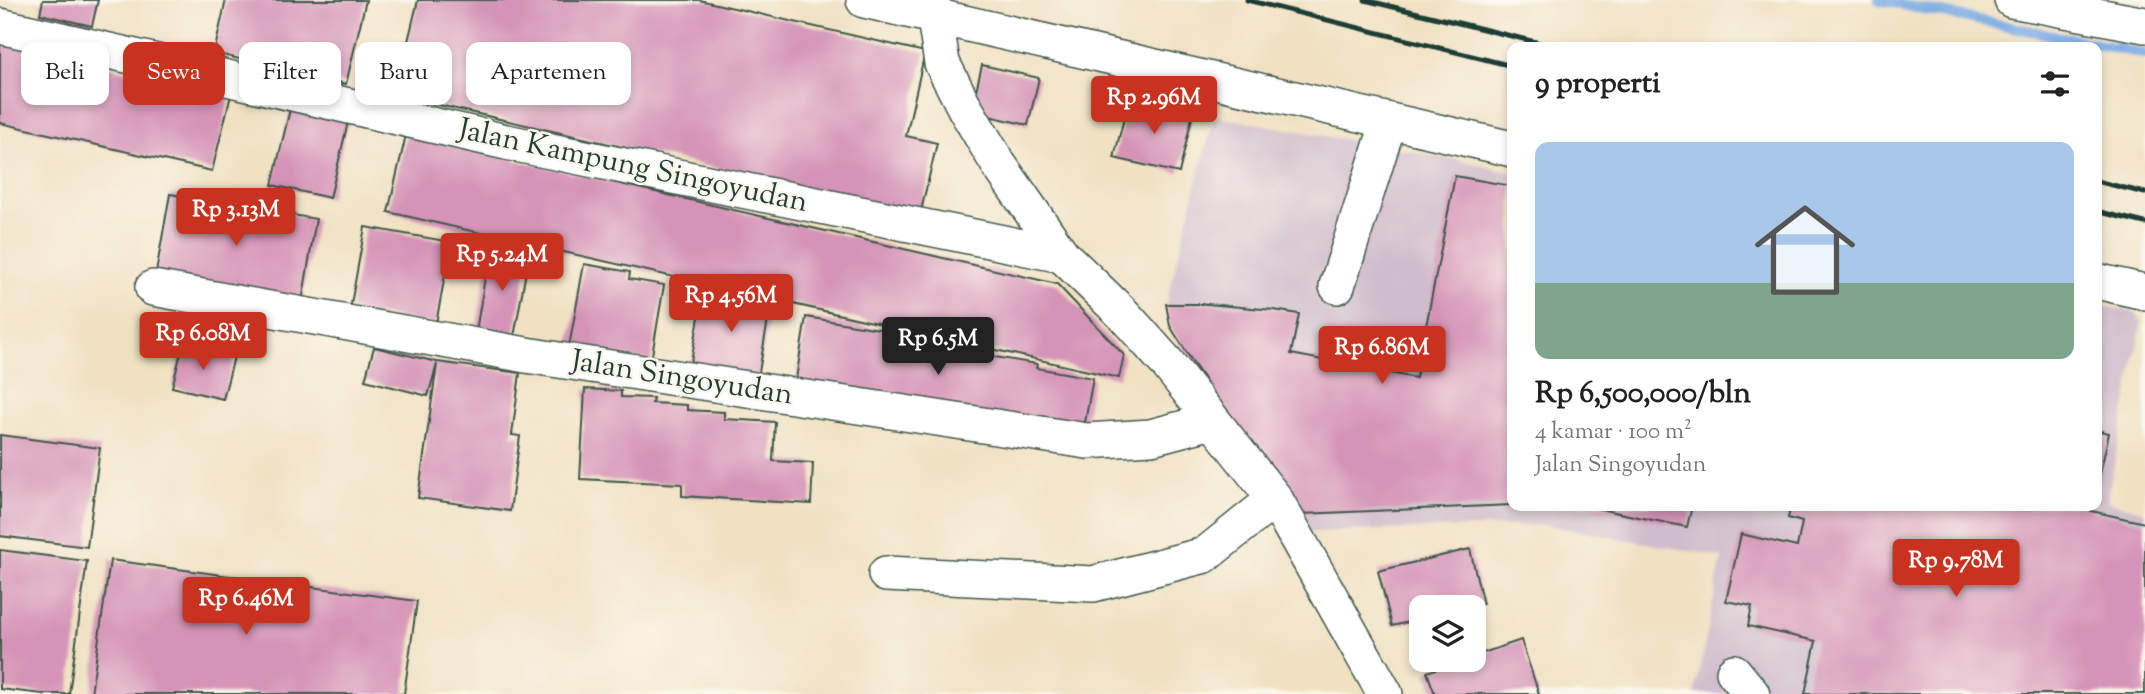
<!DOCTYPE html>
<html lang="id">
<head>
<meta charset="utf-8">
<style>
  :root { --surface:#fff; --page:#f2f2f2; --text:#222; --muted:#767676; --line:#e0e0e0; --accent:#c8321e }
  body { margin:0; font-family:"Sorts Mill Goudy",serif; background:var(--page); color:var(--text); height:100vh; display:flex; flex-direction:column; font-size:26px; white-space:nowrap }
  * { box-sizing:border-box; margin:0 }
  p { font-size:23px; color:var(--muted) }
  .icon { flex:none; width:38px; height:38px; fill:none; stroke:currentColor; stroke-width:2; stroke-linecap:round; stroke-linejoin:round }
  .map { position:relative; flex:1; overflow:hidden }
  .details { position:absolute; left:1507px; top:42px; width:595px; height:469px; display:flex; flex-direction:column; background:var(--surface); border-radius:14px; box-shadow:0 4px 10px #0003 }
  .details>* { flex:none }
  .top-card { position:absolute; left:21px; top:42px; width:665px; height:63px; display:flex; gap:14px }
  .controls { position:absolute; left:1409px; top:595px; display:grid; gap:14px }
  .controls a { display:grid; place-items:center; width:77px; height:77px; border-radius:14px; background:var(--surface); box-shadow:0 4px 10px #0003; font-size:35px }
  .price { position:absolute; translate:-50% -60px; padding:0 16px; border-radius:7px; background:var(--accent); color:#fff; font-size:23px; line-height:46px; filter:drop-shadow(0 2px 4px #0008) }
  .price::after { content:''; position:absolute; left:50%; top:42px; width:21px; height:16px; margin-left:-10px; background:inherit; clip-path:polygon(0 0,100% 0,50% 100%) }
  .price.selected { background:#222; color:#fff }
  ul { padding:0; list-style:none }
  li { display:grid; align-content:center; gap:14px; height:371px; padding:0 28px }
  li+li { border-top:2px solid var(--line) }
  li span { display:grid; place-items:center; height:217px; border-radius:14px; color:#555 }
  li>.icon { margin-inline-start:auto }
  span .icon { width:126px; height:126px; fill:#fffc; stroke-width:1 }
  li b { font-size:30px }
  h2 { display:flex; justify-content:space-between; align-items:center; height:84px; padding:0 28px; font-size:30px }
  .tag { padding:0 24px; border-radius:14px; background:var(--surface); box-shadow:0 4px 10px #0003; font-size:24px; line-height:63px }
  .tag.selected { background:var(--accent); color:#fff }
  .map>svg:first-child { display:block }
  .industrial { fill:#d0bdcc }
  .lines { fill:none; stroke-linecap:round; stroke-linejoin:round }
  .stream { stroke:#79aae4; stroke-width:10 }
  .building { fill:#d594b7 }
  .minor-casing { stroke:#3e5649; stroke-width:38 }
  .minor { stroke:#fff; stroke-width:35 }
  .rail { stroke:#1f3d34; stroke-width:5 }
  .labels { text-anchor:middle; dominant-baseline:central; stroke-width:5; stroke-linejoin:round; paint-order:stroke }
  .street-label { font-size:30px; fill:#1f3d34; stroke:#fbf7ec }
</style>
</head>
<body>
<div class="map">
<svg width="2145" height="694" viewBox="0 0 2145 694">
  <rect width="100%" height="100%" fill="#fbf7ec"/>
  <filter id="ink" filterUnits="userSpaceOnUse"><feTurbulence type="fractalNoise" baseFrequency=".0143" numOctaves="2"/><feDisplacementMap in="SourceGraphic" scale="14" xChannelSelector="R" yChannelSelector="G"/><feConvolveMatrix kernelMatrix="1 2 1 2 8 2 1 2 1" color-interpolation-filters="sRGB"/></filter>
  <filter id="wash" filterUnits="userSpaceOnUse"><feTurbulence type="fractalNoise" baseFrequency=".00686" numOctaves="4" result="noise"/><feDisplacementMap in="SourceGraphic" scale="28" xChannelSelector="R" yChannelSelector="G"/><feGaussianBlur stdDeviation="1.57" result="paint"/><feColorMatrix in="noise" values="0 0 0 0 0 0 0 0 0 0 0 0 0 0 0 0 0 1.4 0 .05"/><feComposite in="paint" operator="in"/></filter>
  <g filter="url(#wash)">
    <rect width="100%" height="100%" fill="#f0e1c2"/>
    <polygon class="industrial" points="1214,116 1455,159 1512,173 1512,506 2096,506 2097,305 2134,312 2142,321 2107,501 2145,512 2145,694 1695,694 1722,557 1547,525 1311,532 1248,444 1170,326 1166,304"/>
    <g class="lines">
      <polyline class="stream" points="1879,0 2145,54"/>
    </g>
    <g id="blocks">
      <g class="building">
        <polygon points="43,0 98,0 92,26 40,14"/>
        <polygon points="226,0 366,0 346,84 214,53"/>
        <polygon points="418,0 699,0 925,52 906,136 937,143 920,215 395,95"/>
        <polygon points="0,42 231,95 212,171 0,123"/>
        <polygon points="982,65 1039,78 1028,125 971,112"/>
        <polygon points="1129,98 1193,113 1179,173 1114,158"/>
        <polygon points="290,109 348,122 330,198 272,185"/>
        <polygon points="406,135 1057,284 1124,355 1119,378 388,212"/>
        <polygon points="1455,176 1512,186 1512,505 1301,514 1248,444 1195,366 1170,326 1166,304 1207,304 1274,310 1299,314 1291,354 1416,378"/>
        <polygon points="170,194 316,219 302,302 155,278"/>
        <polygon points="365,227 451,242 436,324 350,310"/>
        <polygon points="490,248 529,255 514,337 476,331"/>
        <polygon points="584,264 630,272 629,279 664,285 651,361 569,347"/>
        <polygon points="704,290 771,302 758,378 690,367"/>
        <polygon points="806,317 916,335 914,340 953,347 953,350 1037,364 1036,368 1093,378 1083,433 795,385"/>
        <polygon points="183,345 234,357 223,399 172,387"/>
        <polygon points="374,347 437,362 520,373 512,435 520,436 510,511 418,498 437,364 428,396 365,380"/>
        <polygon points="585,389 621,391 621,397 653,398 652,403 687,405 687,410 724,412 724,419 775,422 773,461 813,463 811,504 682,496 682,484 580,479"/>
        <polygon points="2096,430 2109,433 2098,483 2096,482"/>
        <polygon points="0,435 100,448 87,547 0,536"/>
        <polygon points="1585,506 1692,506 1687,527"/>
        <polygon points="1791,506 2092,506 2091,511 2145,523 2145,694 1805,694 1816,641 1748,626 1752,606 1726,601 1741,534 1797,547 1802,522 1788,518"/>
        <polygon points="1470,549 1483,604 1470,607 1421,607 1421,619 1392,626 1378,571"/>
        <polygon points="0,550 87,561 69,694 43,694 0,689"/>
        <polygon points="110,560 417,601 404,694 91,694"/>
        <polygon points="1521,640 1539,694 1435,694 1427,672 1462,660 1474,660 1474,656"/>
      </g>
    </g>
  </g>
  <g filter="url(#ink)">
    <use href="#blocks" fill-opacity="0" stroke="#3e5649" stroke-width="2"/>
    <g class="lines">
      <g class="minor-casing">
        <g id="minor">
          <polyline points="864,0 1512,149"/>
          <polyline points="2012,0 2145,25"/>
          <polyline points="935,18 942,63 966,110 999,165 1062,255 1125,316 1167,363 1275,499 1385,694"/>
          <polyline points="0,26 506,142 1062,255"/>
          <polyline points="2096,281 2145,292"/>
          <polyline points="1337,286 1389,121"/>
          <polyline points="153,288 526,355 1087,441 1151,437 1212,421"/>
          <polyline points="886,574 1093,584 1205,555 1275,499"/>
          <polyline points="1734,672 1752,694"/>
        </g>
      </g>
      <use href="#minor" class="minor"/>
      <g class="rail">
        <polyline points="1247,0 1512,66"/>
        <polyline points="1365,0 1556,47"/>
        <polyline points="2096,181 2145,193"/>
        <polyline points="2096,211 2145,223"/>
      </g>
    </g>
  </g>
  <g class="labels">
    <g class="street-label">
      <text transform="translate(633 167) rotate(12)">Jalan Kampung Singoyudan</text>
      <text transform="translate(682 379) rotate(9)">Jalan Singoyudan</text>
    </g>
  </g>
</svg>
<div class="controls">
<a><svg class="icon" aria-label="layers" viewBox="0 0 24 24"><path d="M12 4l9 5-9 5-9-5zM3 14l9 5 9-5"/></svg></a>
</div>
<b class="price" style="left:1154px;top:136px">Rp 2.96M</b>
<b class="price" style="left:236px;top:248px">Rp 3.13M</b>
<b class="price" style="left:502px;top:293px">Rp 5.24M</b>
<b class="price" style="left:731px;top:334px">Rp 4.56M</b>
<b class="price" style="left:203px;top:372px">Rp 6.08M</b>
<b class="price selected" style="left:938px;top:377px">Rp 6.5M</b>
<b class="price" style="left:1382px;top:386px">Rp 6.86M</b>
<b class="price" style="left:1956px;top:599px">Rp 9.78M</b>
<b class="price" style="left:246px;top:637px">Rp 6.46M</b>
<div class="top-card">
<a class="tag">Beli</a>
<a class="tag selected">Sewa</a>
<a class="tag">Filter</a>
<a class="tag">Baru</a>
<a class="tag">Apartemen</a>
</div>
<section class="details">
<h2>9 properti<svg class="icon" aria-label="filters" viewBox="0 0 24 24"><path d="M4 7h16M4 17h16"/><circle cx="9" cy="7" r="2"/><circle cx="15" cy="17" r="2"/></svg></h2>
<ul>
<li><span style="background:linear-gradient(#a9c7e8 65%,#7fa58c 0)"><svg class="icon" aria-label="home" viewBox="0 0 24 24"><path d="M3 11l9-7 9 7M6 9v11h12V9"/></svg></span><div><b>Rp 6,500,000/bln</b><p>4 kamar · 100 m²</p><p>Jalan Singoyudan</p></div></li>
</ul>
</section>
</div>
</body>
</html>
